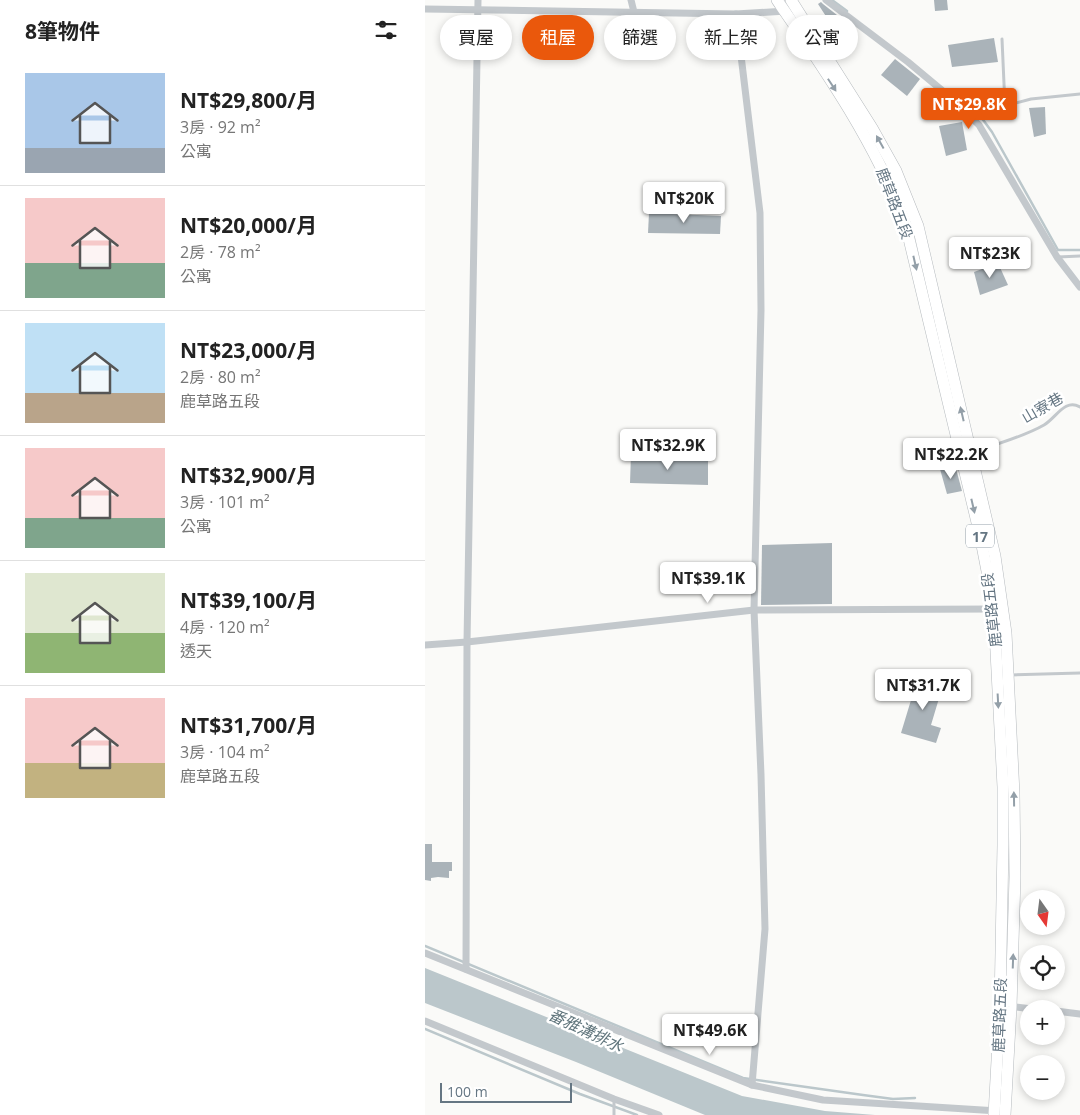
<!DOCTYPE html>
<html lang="zh-TW">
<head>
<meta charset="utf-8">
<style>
  :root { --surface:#fff; --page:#f6f6f6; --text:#222; --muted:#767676; --line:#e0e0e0; --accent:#ea580c }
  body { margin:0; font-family:"Open Sans","Noto Sans TC",sans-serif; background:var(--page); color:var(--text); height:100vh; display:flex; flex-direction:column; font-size:19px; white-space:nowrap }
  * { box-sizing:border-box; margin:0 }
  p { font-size:16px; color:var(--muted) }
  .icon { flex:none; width:28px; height:28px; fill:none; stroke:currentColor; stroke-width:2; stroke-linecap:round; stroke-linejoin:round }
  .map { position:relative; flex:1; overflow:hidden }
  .panel { display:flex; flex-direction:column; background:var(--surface); width:425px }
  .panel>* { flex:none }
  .banner { position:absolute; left:15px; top:15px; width:475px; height:45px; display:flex; gap:10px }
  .needle { width:32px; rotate:166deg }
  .buttons { position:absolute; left:595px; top:890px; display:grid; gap:10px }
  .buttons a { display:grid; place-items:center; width:45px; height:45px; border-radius:50%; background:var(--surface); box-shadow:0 2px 8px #0003; font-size:25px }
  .scale { position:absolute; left:15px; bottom:12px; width:132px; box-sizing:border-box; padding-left:5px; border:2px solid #657683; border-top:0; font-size:14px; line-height:18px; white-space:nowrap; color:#657683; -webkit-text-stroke:4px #fff; paint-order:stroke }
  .price { position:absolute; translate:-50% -42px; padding:0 11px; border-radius:5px; background:#fff; color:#222; font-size:16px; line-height:32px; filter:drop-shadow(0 1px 2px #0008) }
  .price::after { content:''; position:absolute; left:50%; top:30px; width:15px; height:11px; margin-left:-8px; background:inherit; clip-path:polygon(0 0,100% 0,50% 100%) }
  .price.selected { background:var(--accent); color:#fff }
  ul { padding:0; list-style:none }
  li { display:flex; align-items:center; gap:15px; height:125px; padding:0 25px }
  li+li { border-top:1px solid var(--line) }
  li span { display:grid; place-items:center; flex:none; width:140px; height:100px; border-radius:0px; color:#555 }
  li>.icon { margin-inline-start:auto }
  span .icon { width:60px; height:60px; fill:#fffc; stroke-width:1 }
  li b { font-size:21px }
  h2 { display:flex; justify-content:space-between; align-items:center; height:60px; padding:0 25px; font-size:21px }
  .pill { padding:0 18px; border-radius:22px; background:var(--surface); box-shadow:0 2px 8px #0003; font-size:18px; line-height:45px }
  .pill.selected { background:var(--accent); color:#fff }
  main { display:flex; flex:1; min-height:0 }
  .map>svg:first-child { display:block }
  .water { fill:#bbc7cb }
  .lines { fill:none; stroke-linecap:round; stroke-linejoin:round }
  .stream { stroke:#bbc7cb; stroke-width:2.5 }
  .building { fill:#aab3b9 }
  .primary-casing { stroke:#b5babe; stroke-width:12 }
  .service { stroke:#c3c8cc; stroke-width:3 }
  .minor { stroke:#c3c8cc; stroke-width:7 }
  .primary { stroke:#fff; stroke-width:11 }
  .oneway { fill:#939fa8 }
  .labels { text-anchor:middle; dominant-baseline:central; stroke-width:5; stroke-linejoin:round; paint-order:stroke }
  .shield { fill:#fff; stroke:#939fa8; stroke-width:1 }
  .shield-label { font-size:14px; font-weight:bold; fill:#657683 }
  .street-label { font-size:15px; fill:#657683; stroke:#fff }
  .water-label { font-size:16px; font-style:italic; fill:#60757c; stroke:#fff }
</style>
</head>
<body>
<main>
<section class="panel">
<h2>8筆物件<svg class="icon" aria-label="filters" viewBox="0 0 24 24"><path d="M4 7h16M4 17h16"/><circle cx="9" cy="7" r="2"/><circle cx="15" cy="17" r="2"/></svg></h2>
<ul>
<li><span style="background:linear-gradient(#a9c7e8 75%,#9aa5b1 0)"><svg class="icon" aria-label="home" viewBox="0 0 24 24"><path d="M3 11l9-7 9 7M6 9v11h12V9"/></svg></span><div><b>NT$29,800/月</b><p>3房 · 92 m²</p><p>公寓</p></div></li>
<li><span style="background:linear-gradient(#f6c9c9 65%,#7fa58c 0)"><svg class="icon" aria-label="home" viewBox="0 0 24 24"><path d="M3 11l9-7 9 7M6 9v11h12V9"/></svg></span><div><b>NT$20,000/月</b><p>2房 · 78 m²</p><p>公寓</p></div></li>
<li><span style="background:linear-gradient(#bfe0f5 70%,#b9a48a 0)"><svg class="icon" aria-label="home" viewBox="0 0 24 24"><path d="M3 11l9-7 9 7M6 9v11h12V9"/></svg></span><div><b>NT$23,000/月</b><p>2房 · 80 m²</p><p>鹿草路五段</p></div></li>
<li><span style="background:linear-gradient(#f6c9c9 70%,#7fa58c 0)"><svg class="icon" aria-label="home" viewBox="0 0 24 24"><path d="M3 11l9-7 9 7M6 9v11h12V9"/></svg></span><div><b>NT$32,900/月</b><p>3房 · 101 m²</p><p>公寓</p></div></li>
<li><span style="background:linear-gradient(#dfe7d0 60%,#8fb573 0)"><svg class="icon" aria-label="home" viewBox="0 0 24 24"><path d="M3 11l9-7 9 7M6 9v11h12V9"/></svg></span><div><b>NT$39,100/月</b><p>4房 · 120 m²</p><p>透天</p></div></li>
<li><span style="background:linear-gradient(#f6c9c9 65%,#c2b280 0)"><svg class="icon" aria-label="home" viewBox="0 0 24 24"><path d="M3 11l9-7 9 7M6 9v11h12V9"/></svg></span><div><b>NT$31,700/月</b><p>3房 · 104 m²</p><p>鹿草路五段</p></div></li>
</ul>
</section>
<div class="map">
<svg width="655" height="1115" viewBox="0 0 655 1115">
  <rect width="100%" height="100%" fill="#fafaf8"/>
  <polygon class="water" points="0,968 317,1096 400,1111 450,1115 280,1115 151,1062 0,1003"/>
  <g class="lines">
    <g class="stream">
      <polyline points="407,0 422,11"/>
      <polyline points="524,92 556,117 567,132 633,250 655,250"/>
      <polyline points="0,946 318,1078 438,1095 468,1099 490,1098"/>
      <polyline points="0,1029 155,1094 212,1115"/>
    </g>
  </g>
  <g class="building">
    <polygon points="509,0 522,0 523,10 510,11"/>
    <polygon points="396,2 398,4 412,15 404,21 393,4"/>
    <polygon points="569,38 573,62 527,67 523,45"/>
    <polygon points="470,59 495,79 482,96 456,75"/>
    <polygon points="620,107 621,134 609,137 604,108"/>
    <polygon points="537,122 542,150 521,156 514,126"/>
    <polygon points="224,213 296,216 295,234 223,233"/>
    <polygon points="573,263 583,285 555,295 549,272"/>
    <polygon points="206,454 239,455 241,460 283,460 283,485 205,483"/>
    <polygon points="530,465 537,491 522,494 515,469"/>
    <polygon points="407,543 407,604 336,605 337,545"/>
    <polygon points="493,677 518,685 506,725 516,728 511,743 476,733"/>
    <polygon points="0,844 7,844 7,862 27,862 27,871 24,871 24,878 13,877 6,878 6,881 0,880"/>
  </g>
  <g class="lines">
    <g class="primary-casing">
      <g id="primary">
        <path d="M352,0C400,70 450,142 480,222L555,535L562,571L570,632L578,787V845L575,1006L569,1115"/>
        <polyline points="366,0 447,128 471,171 493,226 570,556 581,633 589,794 590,877 586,1007 580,1115"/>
      </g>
    </g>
    <g class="service">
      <polyline points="577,39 580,106 606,99 655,94"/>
      <polyline points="633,257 655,256"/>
      <path d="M548,452C572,444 598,437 619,425C631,418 640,398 655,407"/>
      <polyline points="585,675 655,673"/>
      <polyline points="189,1115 189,1100"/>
    </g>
    <g class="minor">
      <polyline points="206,0 209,12"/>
      <polyline points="401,0 483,62 519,92 554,125 632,257 655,287"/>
      <polyline points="0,9 311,14 362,11"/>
      <polyline points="311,14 335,213 336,310 329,610 336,775 340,929 327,1085"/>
      <polyline points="0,645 42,642 329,610 568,609"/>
      <polyline points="0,953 327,1085 398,1100 573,1111"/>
      <polyline points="41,969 42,642 53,0"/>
      <polyline points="583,1006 607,1009"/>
      <polyline points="631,1011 655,1014"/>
      <polyline points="0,1021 189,1099 234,1115"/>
    </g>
    <use href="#primary" class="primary"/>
  </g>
  <defs><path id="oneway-solid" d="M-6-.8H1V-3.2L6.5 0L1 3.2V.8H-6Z" transform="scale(1.25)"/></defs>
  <g class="oneway">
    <use href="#oneway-solid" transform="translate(407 85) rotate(57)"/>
    <use href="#oneway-solid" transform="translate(455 142) rotate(-119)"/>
    <use href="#oneway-solid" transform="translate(490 263) rotate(77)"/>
    <use href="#oneway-solid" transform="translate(537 414) rotate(-103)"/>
    <use href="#oneway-solid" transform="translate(548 506) rotate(77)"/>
    <use href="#oneway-solid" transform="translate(573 701) rotate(87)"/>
    <use href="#oneway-solid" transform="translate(589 799) rotate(-91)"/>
    <use href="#oneway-solid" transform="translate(588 961) rotate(-88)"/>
  </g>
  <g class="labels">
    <rect class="shield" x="541" y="524.5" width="28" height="23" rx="4"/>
    <g class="shield-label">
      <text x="555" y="536">17</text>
    </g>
    <g class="street-label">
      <text transform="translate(470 203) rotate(69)">鹿草路五段</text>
      <text transform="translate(617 407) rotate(-30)">山寮巷</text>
      <text transform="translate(566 610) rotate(-97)">鹿草路五段</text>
      <text transform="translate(574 1015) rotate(-88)">鹿草路五段</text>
    </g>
    <g class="water-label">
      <text transform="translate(161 1030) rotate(25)">番雅溝排水</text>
    </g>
  </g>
</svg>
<div class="buttons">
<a><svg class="needle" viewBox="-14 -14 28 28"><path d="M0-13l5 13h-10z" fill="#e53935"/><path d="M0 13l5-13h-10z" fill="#767676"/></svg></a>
<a><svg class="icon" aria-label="locate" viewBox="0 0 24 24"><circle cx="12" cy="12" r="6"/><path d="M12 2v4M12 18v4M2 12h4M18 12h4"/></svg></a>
<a>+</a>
<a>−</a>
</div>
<div class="scale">100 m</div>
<b class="price selected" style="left:544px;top:130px">NT$29.8K</b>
<b class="price" style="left:259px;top:224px">NT$20K</b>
<b class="price" style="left:565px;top:279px">NT$23K</b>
<b class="price" style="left:243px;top:471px">NT$32.9K</b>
<b class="price" style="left:526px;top:480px">NT$22.2K</b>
<b class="price" style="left:283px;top:604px">NT$39.1K</b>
<b class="price" style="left:498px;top:711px">NT$31.7K</b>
<b class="price" style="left:285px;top:1056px">NT$49.6K</b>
<div class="banner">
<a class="pill">買屋</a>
<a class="pill selected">租屋</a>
<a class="pill">篩選</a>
<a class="pill">新上架</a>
<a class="pill">公寓</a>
</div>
</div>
</main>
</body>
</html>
